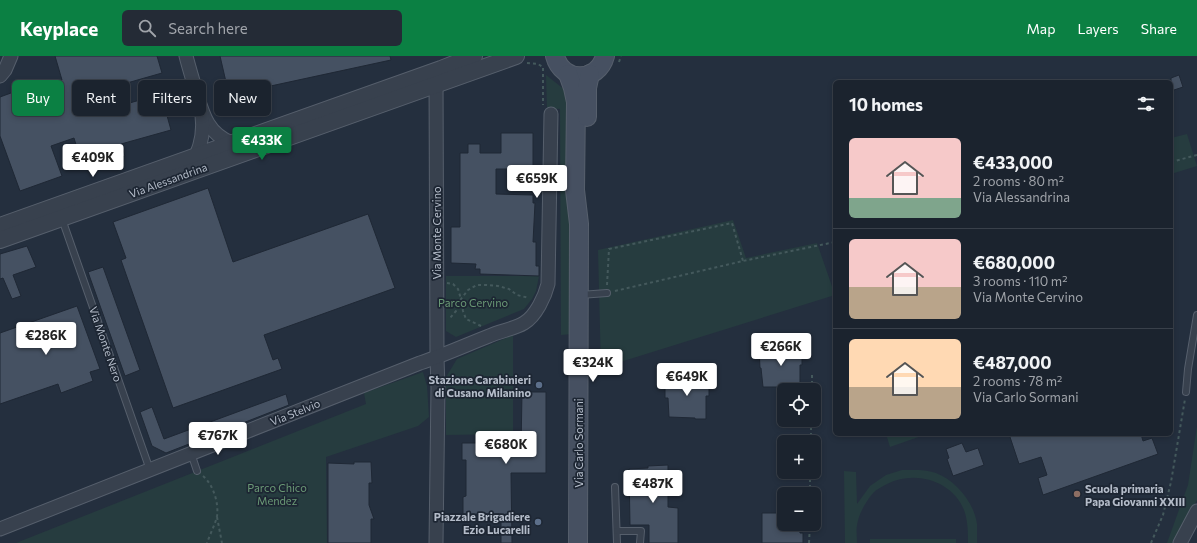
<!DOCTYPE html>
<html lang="en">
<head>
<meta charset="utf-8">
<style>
  :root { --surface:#1b232e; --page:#242b36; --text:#f1f3f6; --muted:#a0a4aa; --line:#39404a; --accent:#0b8043 }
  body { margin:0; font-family:Commissioner,sans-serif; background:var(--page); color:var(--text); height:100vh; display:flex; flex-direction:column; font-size:15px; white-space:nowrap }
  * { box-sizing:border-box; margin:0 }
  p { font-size:13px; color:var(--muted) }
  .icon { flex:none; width:22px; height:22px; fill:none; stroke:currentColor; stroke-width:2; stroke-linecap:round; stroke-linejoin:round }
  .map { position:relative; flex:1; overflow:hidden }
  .drawer { position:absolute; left:833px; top:24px; width:340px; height:356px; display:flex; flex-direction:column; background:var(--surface); border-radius:6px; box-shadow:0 2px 6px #0003,0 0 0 1px var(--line) }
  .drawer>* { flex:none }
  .top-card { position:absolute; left:12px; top:24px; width:380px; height:36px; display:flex; gap:8px }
  .buttons { position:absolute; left:777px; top:327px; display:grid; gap:8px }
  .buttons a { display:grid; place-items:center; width:44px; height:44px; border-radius:6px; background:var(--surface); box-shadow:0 2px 6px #0003,0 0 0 1px var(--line); font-size:20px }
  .price { position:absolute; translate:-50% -34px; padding:0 9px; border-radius:4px; background:#fff; color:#222; font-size:13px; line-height:26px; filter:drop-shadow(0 1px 2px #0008) }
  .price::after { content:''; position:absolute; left:50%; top:24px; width:12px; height:9px; margin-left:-6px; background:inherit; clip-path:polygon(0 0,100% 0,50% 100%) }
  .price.on { background:var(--accent); color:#fff }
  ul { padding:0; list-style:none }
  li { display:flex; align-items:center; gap:12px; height:100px; padding:0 16px }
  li+li { border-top:1px solid var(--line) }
  li span { display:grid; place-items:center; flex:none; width:112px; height:80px; border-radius:6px; color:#555 }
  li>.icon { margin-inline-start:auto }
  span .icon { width:48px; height:48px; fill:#fffc; stroke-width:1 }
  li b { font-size:17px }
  h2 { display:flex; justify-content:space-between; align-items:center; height:48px; padding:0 16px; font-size:17px }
  .chip { padding:0 14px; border-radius:6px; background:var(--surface); box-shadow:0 2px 6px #0003,0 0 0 1px var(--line); font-size:14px; line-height:36px }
  .chip.on { background:var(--accent); color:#fff }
  header { display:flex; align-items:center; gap:24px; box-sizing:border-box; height:56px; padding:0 20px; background:var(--accent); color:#fff }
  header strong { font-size:19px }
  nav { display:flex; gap:22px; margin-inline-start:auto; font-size:14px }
  .search { width:280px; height:36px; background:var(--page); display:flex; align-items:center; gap:10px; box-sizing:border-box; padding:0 14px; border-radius:6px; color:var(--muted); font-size:15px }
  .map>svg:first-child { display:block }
  .green { fill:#263c3f }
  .building { fill:#455162; stroke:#1f2835 }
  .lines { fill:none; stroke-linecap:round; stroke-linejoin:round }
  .service-casing { stroke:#565f6c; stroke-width:8 }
  .minor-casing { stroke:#565f6c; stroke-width:15 }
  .tertiary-casing { stroke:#565f6c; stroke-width:18 }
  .secondary-casing { stroke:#565f6c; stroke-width:20 }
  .path { stroke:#44595c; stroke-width:2; stroke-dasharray:3 3; stroke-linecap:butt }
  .service { stroke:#38414e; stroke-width:6 }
  .minor { stroke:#38414e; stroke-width:13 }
  .tertiary { stroke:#38414e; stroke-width:16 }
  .secondary { stroke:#465061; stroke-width:18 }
  .service-dot { fill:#5c6f8a; stroke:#1d2633; stroke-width:1.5 }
  .education-dot { fill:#8d6e63; stroke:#1d2633; stroke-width:1.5 }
  .labels { text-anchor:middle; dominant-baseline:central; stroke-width:3.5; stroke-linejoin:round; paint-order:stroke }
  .street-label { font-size:11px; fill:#b4bcc9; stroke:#1d2633 }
  .park-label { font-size:11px; fill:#6b9a76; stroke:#1d2633 }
  .poi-label { font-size:11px; font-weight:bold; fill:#b4bcc9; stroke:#1d2633; text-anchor:end }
</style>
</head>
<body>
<header>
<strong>Keyplace</strong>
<div class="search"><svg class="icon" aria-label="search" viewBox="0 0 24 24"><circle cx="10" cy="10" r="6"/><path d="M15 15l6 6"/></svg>Search here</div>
<nav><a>Map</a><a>Layers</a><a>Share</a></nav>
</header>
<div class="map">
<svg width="1197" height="487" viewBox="0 0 1197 487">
  <rect width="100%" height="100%" fill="#242f3e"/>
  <g class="green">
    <polygon points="546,19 565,34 573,48 572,278 561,279 560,53 547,52"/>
    <polygon points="1187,78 1197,110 1171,118 1171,82"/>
    <polygon points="733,164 746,202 817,187 835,239 601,312 598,194"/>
    <polygon points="446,220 539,220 536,235 532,243 524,253 456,281 446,275"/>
    <polygon points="513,279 513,378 446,379 446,321 457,303"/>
    <polygon points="423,316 427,330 429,361 418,370 326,401 327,487 16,487 366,348 364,337"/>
    <polygon points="1197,370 1197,444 1174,487 1167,487 1188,429"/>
    <polygon points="886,378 927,378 890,391"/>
    <path d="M902,414C913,414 925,413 936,417C956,425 974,446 977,468C977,474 977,481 977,487H968C968,476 968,465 964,454C952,424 914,414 887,428C882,431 877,433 874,436C866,445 859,457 857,469C856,474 857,481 857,487H845L844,415L856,416L857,448L870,430L886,419Z"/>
    <rect x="870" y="483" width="86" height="4"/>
  </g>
  <g class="building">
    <polygon points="55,0 157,0 162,17 106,33 112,52 161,38 171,74 121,88 125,100 83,112 74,82 51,90 62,120 20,135 0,80 0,41 30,30 32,34 62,24"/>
    <polygon points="220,0 390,0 391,4 229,39"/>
    <polygon points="1179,19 1183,31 1171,35 1171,22"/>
    <polygon points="501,77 533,77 533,113 496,113 496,138 533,139 533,147 535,147 533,186 536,186 536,210 539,210 539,220 480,218 480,213 475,213 476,208 451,207 451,171 460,171 460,97 468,97 468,88 480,88 480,97 501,97"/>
    <polygon points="208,132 233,206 368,158 395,232 264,279 273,304 278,302 282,313 173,352 121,204 126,202 113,166"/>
    <polygon points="27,190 36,211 13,219 21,240 12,243 3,222 0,223 0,198"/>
    <polygon points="103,211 140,314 125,320 88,216"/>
    <polygon points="77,250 100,313 90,316 93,325 61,337 58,328 0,348 0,277"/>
    <polygon points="759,291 802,291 802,309 800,309 800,332 789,332 789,331 763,331 761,312 760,312"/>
    <polygon points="665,322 709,322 709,340 706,340 706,363 695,363 695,362 669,361 668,342 665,342"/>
    <polygon points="522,336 546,336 546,417 511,417 512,487 501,487 501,458 463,458 463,441 466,440 466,404 462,404 462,387 492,387 492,394 521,394"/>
    <polygon points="286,338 289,349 166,397 152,390 140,356 152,351 164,383"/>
    <polygon points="1009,378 1141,378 1143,385 1152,382 1158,398 1043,439 1038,422 1047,419 1041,401 1019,408"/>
    <polygon points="962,387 966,396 978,392 984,409 953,420 947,403 949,402 946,393"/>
    <polygon points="354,406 371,406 372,427 369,427 369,449 374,463 371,463 371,487 328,487 328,407 354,408"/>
    <polygon points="668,409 668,451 678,452 678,487 649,487 649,469 630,469 629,413 648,412 648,410"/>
    <polygon points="762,457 781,457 781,459 784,459 784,468 799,468 800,477 803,477 803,487 762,487"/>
  </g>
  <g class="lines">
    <g class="service-casing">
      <g id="service">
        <polyline points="62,163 150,414"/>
        <polyline points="580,239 607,237"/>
        <polyline points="1186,336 1188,313 1197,259"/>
        <polyline points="191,397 197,415"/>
        <polyline points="615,431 617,487"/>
        <polyline points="617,475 641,475 640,487"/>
      </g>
    </g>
    <g class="minor-casing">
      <g id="minor">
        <path d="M186,0C189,12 193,24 196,36C203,59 208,78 232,87"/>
        <polyline points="0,20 5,14 11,0"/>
        <polyline points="436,21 437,302 438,332 436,487"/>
        <path d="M196,100C202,86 204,74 202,59"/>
        <path d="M0,473L420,307C444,299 466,289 489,280C500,275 514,273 524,267C536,260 545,240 548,228L551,58"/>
        <polyline points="1180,487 1197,455"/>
      </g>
    </g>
    <g class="tertiary-casing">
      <g id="tertiary">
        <polyline points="0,170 441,13 474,0"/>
        <polyline points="0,184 516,0"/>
      </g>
    </g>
    <g class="secondary-casing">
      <g id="secondary">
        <path d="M555,0C562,27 598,27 605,0"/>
        <polyline points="568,18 573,32 576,46 575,134 579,168 578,487"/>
        <polyline points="587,61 587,32 590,18"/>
      </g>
    </g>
    <g class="path">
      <polyline points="619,6 621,0"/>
      <polyline points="527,7 538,8 543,11 543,49"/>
      <polyline points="1171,106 1197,99"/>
      <polyline points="1171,136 1173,142"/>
      <polyline points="447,227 453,228 458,233 461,243 456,255 450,262"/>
      <polyline points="607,229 609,193 732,167 743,205"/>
      <polyline points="615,235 743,205 835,186"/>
      <polyline points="481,270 466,263 463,255 461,243 468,234 477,229 487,229 498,230 509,233 517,239 529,242"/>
      <polyline points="812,334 812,316"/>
      <polyline points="811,386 811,364"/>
      <path d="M203,420C213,428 219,447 217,460C215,469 210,478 207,487"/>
      <polyline points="810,438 810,416"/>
      <polyline points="217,461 222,487"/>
      <polyline points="809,487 810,468"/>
      <polyline points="1151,487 1163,459 1171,426 1185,343"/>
    </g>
    <use href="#service" class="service"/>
    <use href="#minor" class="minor"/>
    <use href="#tertiary" class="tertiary"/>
    <use href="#secondary" class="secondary"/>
  </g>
  <g class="service-dot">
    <circle cx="539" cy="329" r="4"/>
    <circle cx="538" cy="466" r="4"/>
  </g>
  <circle class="education-dot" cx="1077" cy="438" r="4"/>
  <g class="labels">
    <g class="street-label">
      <text transform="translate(168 124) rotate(-20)">Via Alessandrina</text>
      <text transform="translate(436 177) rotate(-90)">Via Monte Cervino</text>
      <text transform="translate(106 288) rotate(71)">Via Monte Nero</text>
      <text transform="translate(295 356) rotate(-22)">Via Stelvio</text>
      <text transform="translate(578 387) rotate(-90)">Via Carlo Sormani</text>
    </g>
    <g class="park-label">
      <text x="473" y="246">Parco Cervino</text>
      <text x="277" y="431">Parco Chico<tspan x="277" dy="13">Mendez</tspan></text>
    </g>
    <g class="poi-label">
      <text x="531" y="323">Stazione Carabinieri<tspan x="531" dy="13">di Cusano Milanino</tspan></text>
      <text x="1085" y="432" text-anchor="start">Scuola primaria<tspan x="1085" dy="13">Papa Giovanni XXIII</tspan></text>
      <text x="530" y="460">Piazzale Brigadiere<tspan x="530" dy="13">Ezio Lucarelli</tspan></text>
    </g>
  </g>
</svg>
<div class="buttons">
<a><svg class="icon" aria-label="locate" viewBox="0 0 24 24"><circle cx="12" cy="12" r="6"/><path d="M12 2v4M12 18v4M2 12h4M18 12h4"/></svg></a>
<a>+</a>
<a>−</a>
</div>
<b class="price on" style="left:262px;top:105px">€433K</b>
<b class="price" style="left:93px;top:122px">€409K</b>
<b class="price" style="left:537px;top:143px">€659K</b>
<b class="price" style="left:46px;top:300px">€286K</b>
<b class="price" style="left:781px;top:311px">€266K</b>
<b class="price" style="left:593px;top:327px">€324K</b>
<b class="price" style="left:687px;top:341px">€649K</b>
<b class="price" style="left:218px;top:400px">€767K</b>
<b class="price" style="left:506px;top:409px">€680K</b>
<b class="price" style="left:653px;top:448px">€487K</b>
<div class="top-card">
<a class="chip on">Buy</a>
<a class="chip">Rent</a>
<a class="chip">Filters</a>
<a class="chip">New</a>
</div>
<section class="drawer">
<h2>10 homes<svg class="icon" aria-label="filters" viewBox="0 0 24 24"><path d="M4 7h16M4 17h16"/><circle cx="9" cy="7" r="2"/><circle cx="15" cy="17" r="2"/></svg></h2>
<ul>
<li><span style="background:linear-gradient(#f6c9c9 75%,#7fa58c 0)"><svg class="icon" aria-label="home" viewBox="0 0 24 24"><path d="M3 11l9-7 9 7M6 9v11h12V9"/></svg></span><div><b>€433,000</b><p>2 rooms · 80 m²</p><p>Via Alessandrina</p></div></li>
<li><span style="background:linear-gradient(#f6c9c9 60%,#b9a48a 0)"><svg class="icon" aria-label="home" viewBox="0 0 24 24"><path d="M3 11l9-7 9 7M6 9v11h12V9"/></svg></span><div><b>€680,000</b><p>3 rooms · 110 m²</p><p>Via Monte Cervino</p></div></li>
<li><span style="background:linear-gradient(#ffd9b3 60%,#b9a48a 0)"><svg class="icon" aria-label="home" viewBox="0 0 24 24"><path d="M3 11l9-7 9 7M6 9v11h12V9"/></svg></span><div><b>€487,000</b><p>2 rooms · 78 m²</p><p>Via Carlo Sormani</p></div></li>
</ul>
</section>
</div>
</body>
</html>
